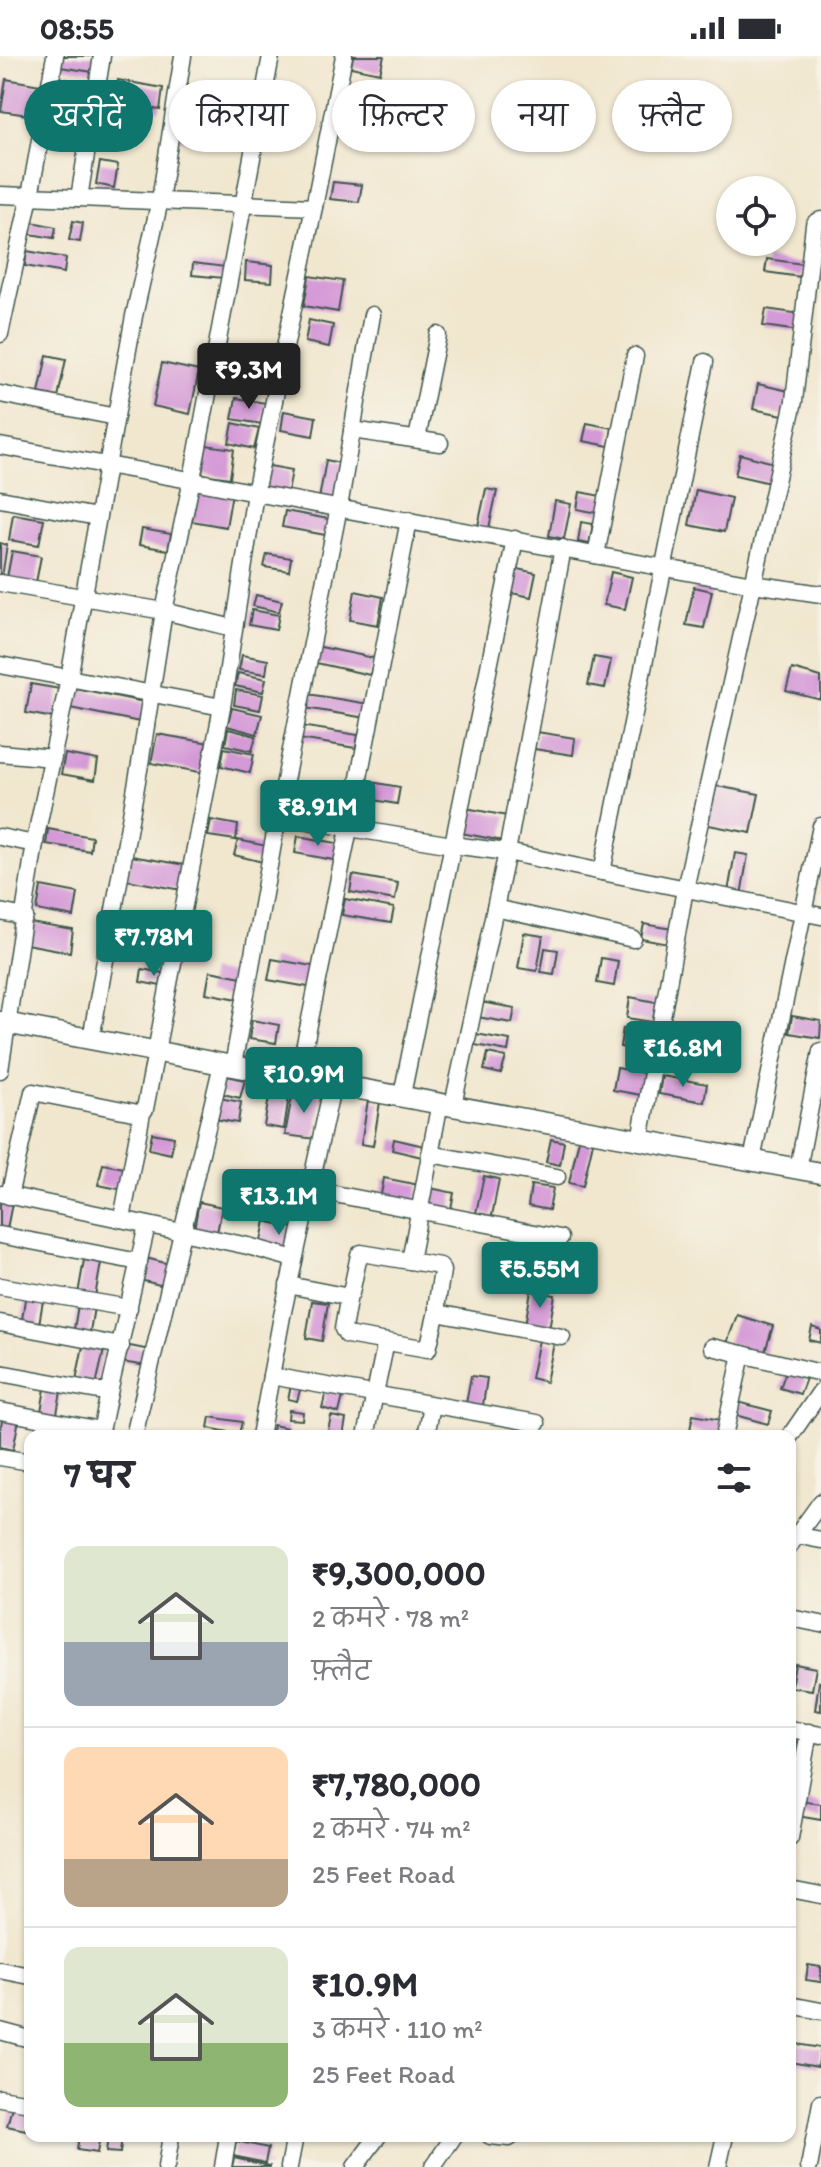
<!DOCTYPE html>
<html lang="hi">
<head>
<meta charset="utf-8">
<style>
  :root { --surface:#fff; --page:#f2f2f3; --text:#2b2b33; --muted:#7c7c81; --line:#e1e1e2; --accent:#0f766e }
  body { margin:0; font-family:Itim,"Playpen Sans Deva",sans-serif; background:var(--page); color:var(--text); height:100vh; display:flex; flex-direction:column; font-size:30px; white-space:nowrap }
  * { box-sizing:border-box; margin:0 }
  p { font-size:26px; color:var(--muted) }
  .icon { flex:none; width:44px; height:44px; fill:none; stroke:currentColor; stroke-width:2; stroke-linecap:round; stroke-linejoin:round }
  .map { position:relative; flex:1; overflow:hidden }
  .details { position:absolute; left:24px; top:1374px; width:772px; height:712px; display:flex; flex-direction:column; background:var(--surface); border-radius:16px; box-shadow:0 2px 6px #0004 }
  .details>* { flex:none }
  .top-card { position:absolute; left:24px; top:24px; width:774px; height:72px; display:flex; gap:16px }
  .fabs { position:absolute; left:716px; top:120px; display:grid; gap:16px }
  .fabs a { display:grid; place-items:center; width:80px; height:80px; border-radius:50%; background:var(--surface); box-shadow:0 2px 6px #0004; font-size:40px }
  .price { position:absolute; translate:-50% -68px; padding:0 18px; border-radius:8px; background:var(--accent); color:#fff; font-size:26px; line-height:52px; filter:drop-shadow(0 2px 4px #0008) }
  .price::after { content:''; position:absolute; left:50%; top:48px; width:24px; height:18px; margin-left:-12px; background:inherit; clip-path:polygon(0 0,100% 0,50% 100%) }
  .price.selected { background:#222; color:#fff }
  ul { padding:0; list-style:none }
  li { display:flex; align-items:center; gap:24px; height:200px; padding:0 40px }
  li+li { border-top:2px solid var(--line) }
  li span { display:grid; place-items:center; flex:none; width:224px; height:160px; border-radius:16px; color:#555 }
  li>.icon { margin-inline-start:auto }
  span .icon { width:96px; height:96px; fill:#fffc; stroke-width:1 }
  li b { font-size:34px }
  h2 { display:flex; justify-content:space-between; align-items:center; height:96px; padding:0 40px; font-size:34px }
  .tag { padding:0 28px; border-radius:36px; background:var(--surface); box-shadow:0 2px 6px #0004; font-size:28px; line-height:72px }
  .tag.selected { background:var(--accent); color:#fff }
  .status { display:flex; justify-content:space-between; align-items:center; height:56px; padding:0 40px; background:var(--surface); direction:ltr }
  .status svg { height:22px; fill:currentColor }
  .map>svg:first-child { display:block }
  .building { fill:#d499d7 }
  .lines { fill:none; stroke-linecap:round; stroke-linejoin:round }
  .minor-casing { stroke:#3e564b; stroke-width:19 }
  .tertiary-casing { stroke:#3e564b; stroke-width:23 }
  .minor { stroke:#fff; stroke-width:16 }
  .tertiary { stroke:#fff; stroke-width:20 }
</style>
</head>
<body>
<div class="status"><b>08:55</b><svg viewBox="0 0 49 12"><path d="M0 12V9h3v3zM5 12V6h3v6zM10 12V3h3v9zM15 12V0h3v12zM26 1h20v11H26zM47 4h2v5h-2z"/></svg></div>
<div class="map">
<svg width="821" height="2111" viewBox="0 0 821 2111">
  <rect width="100%" height="100%" fill="#f7f3e8"/>
  <filter id="ink" filterUnits="userSpaceOnUse"><feTurbulence type="fractalNoise" baseFrequency=".0125" numOctaves="2"/><feDisplacementMap in="SourceGraphic" scale="16" xChannelSelector="R" yChannelSelector="G"/><feConvolveMatrix kernelMatrix="1 2 1 2 8 2 1 2 1" color-interpolation-filters="sRGB"/></filter>
  <filter id="wash" filterUnits="userSpaceOnUse"><feTurbulence type="fractalNoise" baseFrequency=".006" numOctaves="4" result="noise"/><feDisplacementMap in="SourceGraphic" scale="32" xChannelSelector="R" yChannelSelector="G"/><feGaussianBlur stdDeviation="1.8" result="paint"/><feColorMatrix in="noise" values="0 0 0 0 0 0 0 0 0 0 0 0 0 0 0 0 0 1.4 0 .05"/><feComposite in="paint" operator="in"/></filter>
  <g filter="url(#wash)">
    <rect width="100%" height="100%" fill="#f1e7cf"/>
    <g id="blocks">
      <g class="building">
        <polygon points="62,0 96,0 93,16 60,11"/>
        <polygon points="353,0 384,0 380,17 351,11"/>
        <polygon points="58,21 92,30 86,53 52,44"/>
        <polygon points="6,23 46,30 41,61 1,55"/>
        <polygon points="118,24 163,32 160,54 114,46"/>
        <polygon points="188,29 259,42 256,59 185,46"/>
        <polygon points="183,66 218,73 214,90 179,83"/>
        <polygon points="49,68 83,74 81,88 47,82"/>
        <polygon points="100,106 118,109 114,132 96,128"/>
        <polygon points="333,126 362,129 359,146 330,143"/>
        <polygon points="73,165 83,167 80,186 69,184"/>
        <polygon points="32,166 56,171 54,182 30,178"/>
        <polygon points="27,195 66,202 64,217 25,210"/>
        <polygon points="767,203 803,208 801,221 765,216"/>
        <polygon points="246,206 273,209 272,226 245,224"/>
        <polygon points="193,207 226,211 224,222 192,219"/>
        <polygon points="309,220 343,225 338,256 304,250"/>
        <polygon points="766,253 801,258 799,275 763,270"/>
        <polygon points="309,264 333,269 329,291 305,286"/>
        <polygon points="47,299 66,303 58,341 39,337"/>
        <polygon points="162,307 199,315 190,358 153,350"/>
        <polygon points="758,328 793,336 788,360 753,353"/>
        <polygon points="236,342 266,347 262,368 232,363"/>
        <polygon points="284,355 316,361 313,380 281,374"/>
        <polygon points="233,367 259,373 254,393 229,387"/>
        <polygon points="587,367 612,372 609,390 583,385"/>
        <polygon points="206,389 234,393 230,422 202,418"/>
        <polygon points="740,398 774,407 770,427 735,419"/>
        <polygon points="326,404 345,408 338,447 319,443"/>
        <polygon points="264,409 292,414 288,437 260,432"/>
        <polygon points="198,431 232,437 226,471 192,465"/>
        <polygon points="486,433 497,435 489,472 478,470"/>
        <polygon points="696,434 731,442 724,476 689,469"/>
        <polygon points="580,436 606,441 603,458 577,453"/>
        <polygon points="555,445 571,448 564,483 549,480"/>
        <polygon points="285,455 334,464 331,480 282,471"/>
        <polygon points="13,458 44,463 39,489 9,484"/>
        <polygon points="581,466 593,468 589,488 578,486"/>
        <polygon points="142,473 171,478 168,494 139,489"/>
        <polygon points="0,487 7,489 2,521 0,521"/>
        <polygon points="12,495 41,500 35,532 6,527"/>
        <polygon points="267,498 291,502 289,515 264,511"/>
        <polygon points="517,513 536,517 531,541 512,537"/>
        <polygon points="611,516 632,521 625,553 604,549"/>
        <polygon points="694,531 712,535 704,572 686,569"/>
        <polygon points="355,535 383,541 378,569 350,564"/>
        <polygon points="256,539 282,545 279,556 253,550"/>
        <polygon points="252,554 279,559 276,574 249,569"/>
        <polygon points="316,590 374,602 370,619 312,606"/>
        <polygon points="242,599 268,604 266,618 239,614"/>
        <polygon points="594,601 611,604 605,632 588,629"/>
        <polygon points="792,613 821,621 821,644 786,635"/>
        <polygon points="238,617 266,623 263,636 235,630"/>
        <polygon points="31,628 60,633 54,662 26,657"/>
        <polygon points="75,632 144,646 140,666 70,652"/>
        <polygon points="236,634 263,639 260,654 234,649"/>
        <polygon points="308,638 369,648 366,662 305,652"/>
        <polygon points="232,652 262,659 257,678 227,670"/>
        <polygon points="301,670 358,679 356,692 299,683"/>
        <polygon points="228,673 256,680 252,695 225,689"/>
        <polygon points="537,676 575,682 573,699 534,693"/>
        <polygon points="157,678 210,687 205,717 151,707"/>
        <polygon points="224,692 254,698 250,717 221,710"/>
        <polygon points="65,698 98,704 95,724 61,718"/>
        <polygon points="371,726 400,731 397,748 368,743"/>
        <polygon points="711,729 759,738 751,777 703,768"/>
        <polygon points="466,752 507,760 503,785 461,777"/>
        <polygon points="211,764 238,769 236,784 208,780"/>
        <polygon points="48,773 92,781 90,795 46,788"/>
        <polygon points="298,780 342,788 339,805 295,797"/>
        <polygon points="238,784 271,791 267,807 234,799"/>
        <polygon points="735,797 748,799 741,839 728,836"/>
        <polygon points="131,800 191,810 187,835 127,824"/>
        <polygon points="353,819 398,827 395,844 350,836"/>
        <polygon points="41,830 78,837 74,861 37,854"/>
        <polygon points="345,843 394,852 391,867 342,859"/>
        <polygon points="136,859 165,865 160,888 131,882"/>
        <polygon points="30,867 73,874 70,896 26,888"/>
        <polygon points="644,868 672,873 669,888 641,883"/>
        <polygon points="524,877 543,880 537,915 518,912"/>
        <polygon points="545,892 558,894 554,918 541,916"/>
        <polygon points="601,902 618,905 614,930 597,927"/>
        <polygon points="272,903 318,911 314,932 268,924"/>
        <polygon points="142,913 168,918 166,931 140,926"/>
        <polygon points="210,915 242,921 238,943 206,937"/>
        <polygon points="630,941 661,947 658,967 627,962"/>
        <polygon points="480,946 515,952 512,967 477,961"/>
        <polygon points="792,960 821,965 820,982 789,977"/>
        <polygon points="252,964 279,969 276,987 249,983"/>
        <polygon points="623,972 654,978 651,997 620,991"/>
        <polygon points="476,978 510,984 508,995 475,989"/>
        <polygon points="488,997 506,1001 501,1018 484,1014"/>
        <polygon points="617,1012 650,1018 646,1040 613,1034"/>
        <polygon points="223,1019 245,1024 240,1042 219,1037"/>
        <polygon points="662,1020 707,1028 704,1046 659,1038"/>
        <polygon points="271,1030 290,1033 284,1073 264,1070"/>
        <polygon points="293,1034 322,1039 315,1083 285,1079"/>
        <polygon points="219,1042 241,1046 238,1067 215,1063"/>
        <polygon points="368,1044 380,1046 373,1090 361,1088"/>
        <polygon points="152,1077 174,1081 171,1098 149,1093"/>
        <polygon points="394,1083 424,1090 422,1101 392,1094"/>
        <polygon points="551,1083 564,1086 560,1109 546,1106"/>
        <polygon points="579,1083 593,1086 583,1130 569,1127"/>
        <polygon points="103,1108 129,1113 124,1134 98,1129"/>
        <polygon points="256,1119 277,1122 273,1143 253,1140"/>
        <polygon points="484,1120 499,1123 492,1160 476,1157"/>
        <polygon points="384,1122 419,1129 415,1150 380,1144"/>
        <polygon points="531,1129 553,1132 549,1154 528,1150"/>
        <polygon points="430,1132 454,1137 450,1158 425,1153"/>
        <polygon points="0,1140 13,1142 6,1178 0,1177"/>
        <polygon points="199,1146 222,1151 217,1177 194,1173"/>
        <polygon points="265,1165 299,1173 293,1197 260,1190"/>
        <polygon points="142,1201 173,1209 168,1231 136,1223"/>
        <polygon points="84,1204 101,1207 95,1241 78,1238"/>
        <polygon points="531,1235 555,1239 549,1273 525,1269"/>
        <polygon points="26,1236 44,1239 38,1274 21,1271"/>
        <polygon points="312,1245 328,1247 322,1285 306,1282"/>
        <polygon points="78,1249 94,1251 89,1282 73,1279"/>
        <polygon points="737,1259 773,1270 764,1299 727,1287"/>
        <polygon points="812,1271 821,1274 821,1287 809,1284"/>
        <polygon points="539,1284 554,1287 546,1326 531,1322"/>
        <polygon points="125,1289 150,1294 147,1310 121,1306"/>
        <polygon points="83,1290 104,1294 96,1329 76,1324"/>
        <polygon points="786,1315 806,1322 800,1338 780,1332"/>
        <polygon points="471,1320 487,1322 482,1356 465,1353"/>
        <polygon points="292,1325 302,1327 297,1345 288,1343"/>
        <polygon points="46,1327 62,1330 56,1363 40,1361"/>
        <polygon points="327,1332 344,1336 339,1357 322,1352"/>
        <polygon points="738,1346 772,1355 768,1368 735,1359"/>
        <polygon points="289,1354 303,1356 302,1364 288,1363"/>
        <polygon points="693,1359 726,1365 723,1380 690,1374"/>
        <polygon points="3,1360 19,1363 13,1394 0,1391 0,1374"/>
        <polygon points="331,1360 346,1363 343,1380 327,1380"/>
        <polygon points="210,1361 242,1366 239,1378 208,1372"/>
        <polygon points="273,1369 288,1372 287,1380 271,1380"/>
        <polygon points="795,1608 816,1612 812,1634 791,1631"/>
        <polygon points="819,1626 821,1627 821,1655 815,1654"/>
        <polygon points="790,1684 804,1688 799,1711 790,1709"/>
        <polygon points="800,1745 821,1748 821,1764 797,1760"/>
        <polygon points="808,1909 821,1911 821,1926 806,1924"/>
        <polygon points="790,1987 821,1992 818,2011 790,2006"/>
        <polygon points="13,2047 30,2051 26,2074 7,2070"/>
        <polygon points="79,2080 100,2080 97,2097 77,2094"/>
        <polygon points="108,2080 122,2080 120,2097 106,2096"/>
        <polygon points="236,2085 268,2092 265,2107 233,2100"/>
        <polygon points="234,2102 270,2110 270,2111 232,2111"/>
      </g>
    </g>
  </g>
  <g filter="url(#ink)">
    <use href="#blocks" fill-opacity="0" stroke="#3e564b" stroke-width="2"/>
    <g class="lines">
      <g class="minor-casing">
        <g id="minor">
          <polyline points="0,139 314,151 255,437 222,651 145,1053 142,1057 138,1057 33,1036 9,1140"/>
          <polyline points="79,142 102,0"/>
          <polyline points="314,151 344,0"/>
          <polyline points="0,278 30,140 55,0"/>
          <polyline points="705,306 602,816 821,860"/>
          <polyline points="0,338 116,361"/>
          <polyline points="352,374 440,387"/>
          <polyline points="417,383 438,279"/>
          <path d="M0,390C85,406 170,419 255,437L753,528L821,538"/>
          <polyline points="0,443 97,461"/>
          <polyline points="596,499 635,300"/>
          <polyline points="0,527 164,555 233,572"/>
          <polyline points="0,609 222,651"/>
          <polyline points="0,697 53,702"/>
          <polyline points="278,760 452,789 507,796 602,816"/>
          <polyline points="0,781 35,788"/>
          <polyline points="495,852 633,883"/>
          <polyline points="0,856 25,861"/>
          <polyline points="91,983 140,708 164,555 192,423 271,0"/>
          <polyline points="233,1010 278,760 339,451 372,259"/>
          <polyline points="0,1014 36,780 69,622 134,260 160,144 183,0"/>
          <polyline points="298,1022 349,773 409,464"/>
          <polyline points="402,1039 515,483"/>
          <polyline points="453,1049 507,796 563,492"/>
          <polyline points="640,1084 685,833 794,345 814,169 816,166 821,164"/>
          <polyline points="430,1098 557,1121"/>
          <polyline points="752,1104 821,770"/>
          <polyline points="798,1113 821,995"/>
          <polyline points="309,1133 560,1182"/>
          <polyline points="2,1138 248,1190 294,1203"/>
          <polyline points="122,1163 142,1057"/>
          <polyline points="0,1179 139,1206"/>
          <polyline points="410,1205 440,1046"/>
          <polyline points="288,1229 344,1240 351,1237 359,1199 361,1197 440,1210 442,1215 437,1246 437,1255 442,1258 562,1281"/>
          <polyline points="0,1230 129,1252"/>
          <polyline points="349,1239 343,1273 347,1279 428,1293 437,1255"/>
          <polyline points="0,1267 121,1290"/>
          <polyline points="712,1291 821,1317"/>
          <polyline points="0,1317 109,1337 147,1169"/>
          <polyline points="271,1320 537,1367"/>
          <polyline points="0,1355 101,1374"/>
          <polyline points="100,1380 109,1337"/>
          <polyline points="134,1380 222,1008"/>
          <polyline points="260,1380 282,1260 333,1027"/>
          <polyline points="366,1380 386,1286"/>
          <polyline points="426,1380 432,1349"/>
          <polyline points="724,1380 742,1298"/>
          <polyline points="790,1380 821,1335"/>
          <polyline points="0,1401 30,1406"/>
          <polyline points="790,1478 821,1484"/>
          <polyline points="790,1489 821,1446"/>
          <polyline points="790,1562 821,1568"/>
          <polyline points="790,1673 821,1679"/>
          <polyline points="790,1782 809,1676"/>
          <polyline points="790,1833 821,1839"/>
          <polyline points="0,1914 30,1920"/>
          <polyline points="790,1949 821,1955"/>
          <polyline points="0,1975 30,1983"/>
          <polyline points="0,2042 30,2047"/>
          <polyline points="490,2080 509,2082 512,2080"/>
          <polyline points="166,2111 171,2080"/>
          <polyline points="223,2111 228,2080"/>
          <polyline points="289,2111 295,2080"/>
          <polyline points="355,2111 378,2080"/>
          <polyline points="433,2111 454,2080"/>
          <polyline points="718,2111 725,2080"/>
          <polyline points="809,2111 821,2047"/>
        </g>
      </g>
      <g class="tertiary-casing">
        <polyline id="tertiary" points="0,966 222,1008 821,1117"/>
      </g>
      <use href="#minor" class="minor"/>
      <use href="#tertiary" class="tertiary"/>
    </g>
  </g>
</svg>
<div class="fabs">
<a><svg class="icon" aria-label="locate" viewBox="0 0 24 24"><circle cx="12" cy="12" r="6"/><path d="M12 2v4M12 18v4M2 12h4M18 12h4"/></svg></a>
</div>
<b class="price selected" style="left:249px;top:355px">₹9.3M</b>
<b class="price" style="left:318px;top:792px">₹8.91M</b>
<b class="price" style="left:154px;top:922px">₹7.78M</b>
<b class="price" style="left:683px;top:1033px">₹16.8M</b>
<b class="price" style="left:304px;top:1059px">₹10.9M</b>
<b class="price" style="left:279px;top:1181px">₹13.1M</b>
<b class="price" style="left:540px;top:1254px">₹5.55M</b>
<div class="top-card">
<a class="tag selected">खरीदें</a>
<a class="tag">किराया</a>
<a class="tag">फ़िल्टर</a>
<a class="tag">नया</a>
<a class="tag">फ़्लैट</a>
</div>
<section class="details">
<h2>7 घर<svg class="icon" aria-label="filters" viewBox="0 0 24 24"><path d="M4 7h16M4 17h16"/><circle cx="9" cy="7" r="2"/><circle cx="15" cy="17" r="2"/></svg></h2>
<ul>
<li><span style="background:linear-gradient(#dfe7d0 60%,#9aa5b1 0)"><svg class="icon" aria-label="home" viewBox="0 0 24 24"><path d="M3 11l9-7 9 7M6 9v11h12V9"/></svg></span><div><b>₹9,300,000</b><p>2 कमरे · 78 m²</p><p>फ़्लैट</p></div></li>
<li><span style="background:linear-gradient(#ffd9b3 70%,#b9a48a 0)"><svg class="icon" aria-label="home" viewBox="0 0 24 24"><path d="M3 11l9-7 9 7M6 9v11h12V9"/></svg></span><div><b>₹7,780,000</b><p>2 कमरे · 74 m²</p><p>25 Feet Road</p></div></li>
<li><span style="background:linear-gradient(#dfe7d0 60%,#8fb573 0)"><svg class="icon" aria-label="home" viewBox="0 0 24 24"><path d="M3 11l9-7 9 7M6 9v11h12V9"/></svg></span><div><b>₹10.9M</b><p>3 कमरे · 110 m²</p><p>25 Feet Road</p></div></li>
</ul>
</section>
</div>
</body>
</html>
